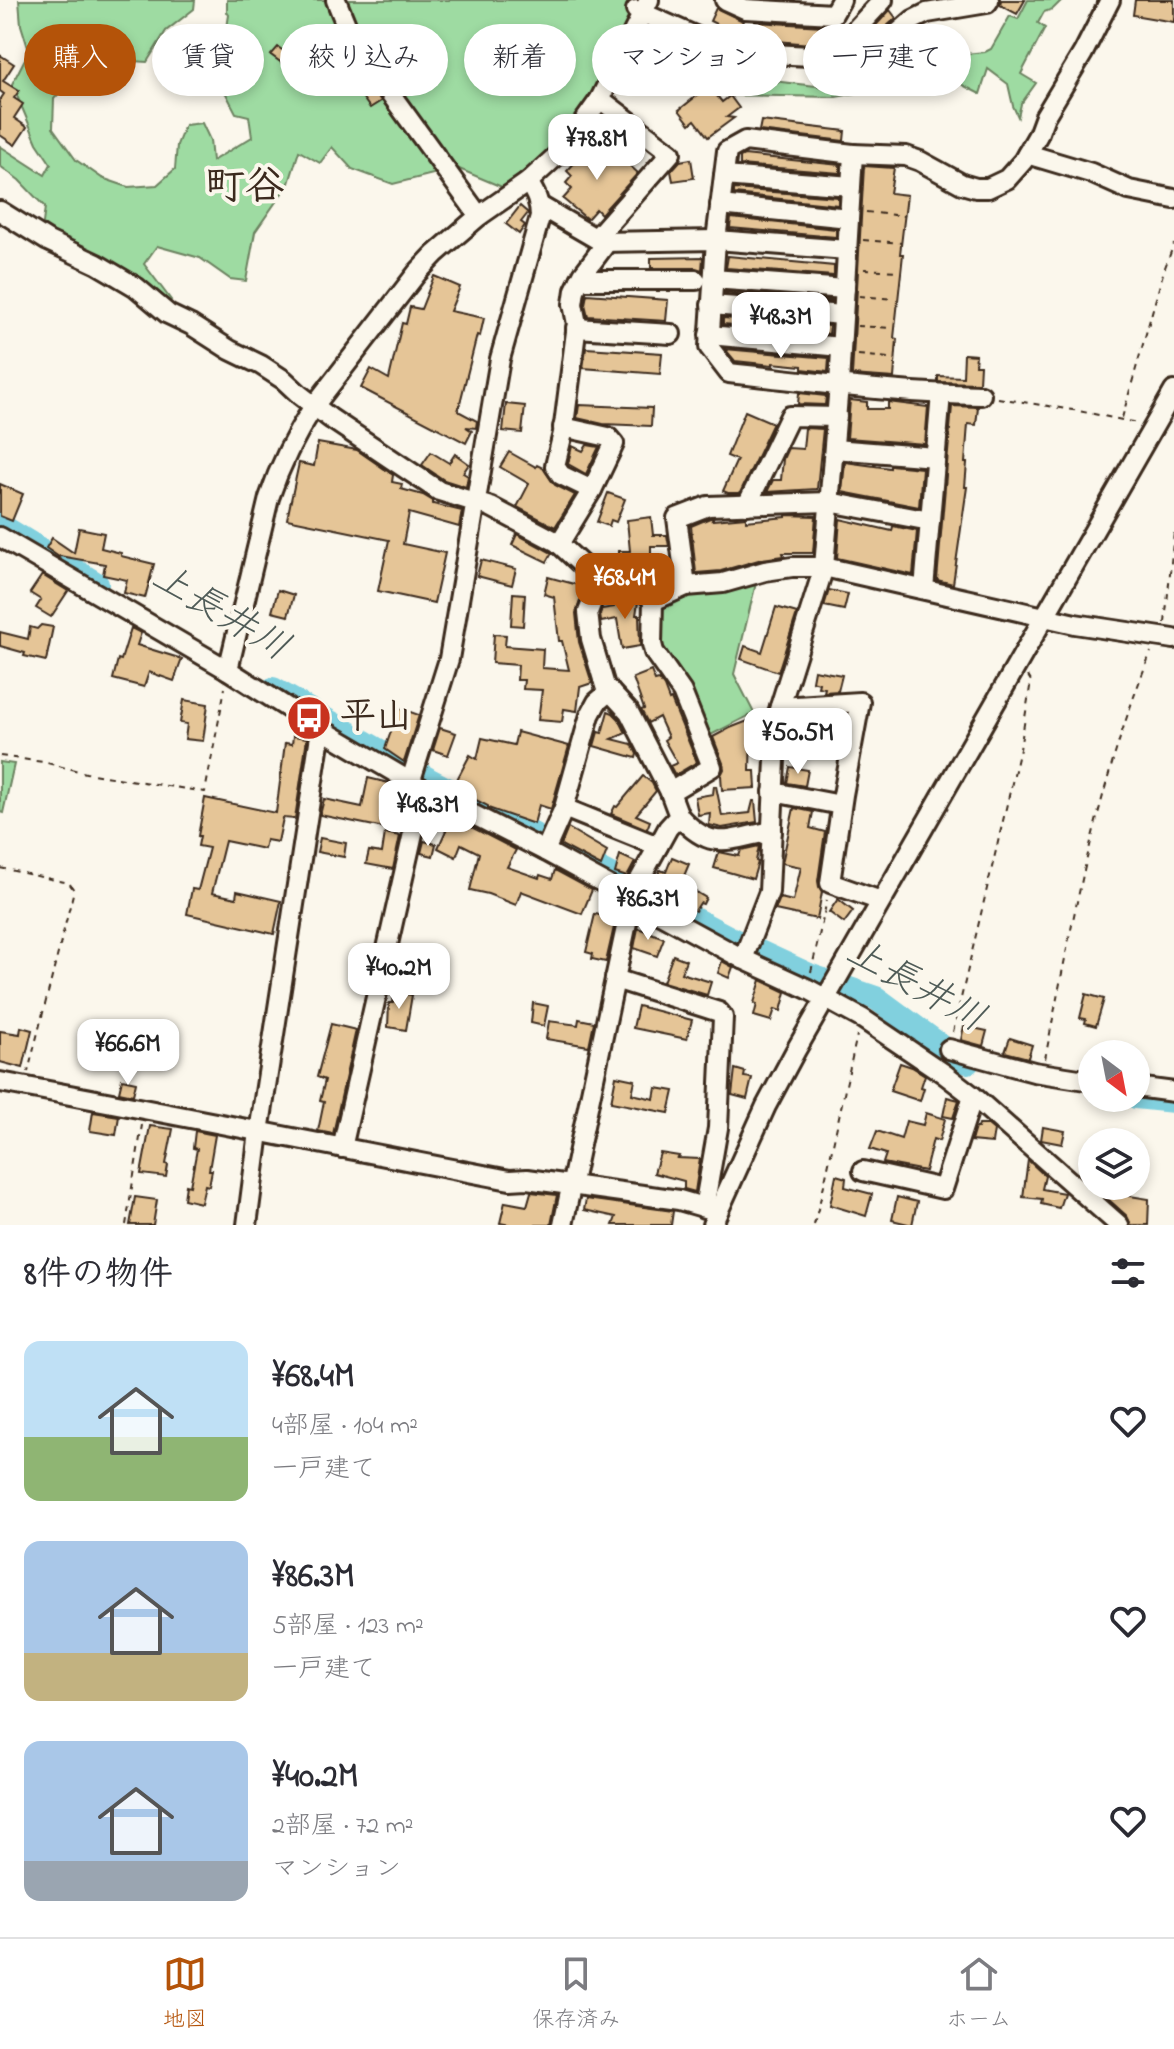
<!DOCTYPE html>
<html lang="ja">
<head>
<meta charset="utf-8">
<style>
  :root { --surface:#fff; --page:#f2f2f3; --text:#2b2b33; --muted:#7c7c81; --line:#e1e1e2; --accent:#b45309 }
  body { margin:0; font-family:"Indie Flower","Klee One",sans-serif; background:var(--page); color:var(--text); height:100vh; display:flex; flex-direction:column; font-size:30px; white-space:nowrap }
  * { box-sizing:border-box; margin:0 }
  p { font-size:26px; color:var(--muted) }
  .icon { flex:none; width:44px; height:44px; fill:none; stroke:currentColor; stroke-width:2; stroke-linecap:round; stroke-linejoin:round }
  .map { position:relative; height:1225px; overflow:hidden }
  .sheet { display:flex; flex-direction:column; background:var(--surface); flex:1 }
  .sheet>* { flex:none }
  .top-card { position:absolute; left:24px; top:24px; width:1126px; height:72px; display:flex; gap:16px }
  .needle { width:52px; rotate:148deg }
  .fabs { position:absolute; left:1078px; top:1040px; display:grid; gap:16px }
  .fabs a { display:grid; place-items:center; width:72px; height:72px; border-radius:50%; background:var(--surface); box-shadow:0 4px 12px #0003; font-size:40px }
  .price { position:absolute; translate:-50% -68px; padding:0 18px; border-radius:16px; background:#fff; color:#222; font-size:26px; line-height:52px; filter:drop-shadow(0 2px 4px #0008) }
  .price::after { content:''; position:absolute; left:50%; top:48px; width:24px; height:18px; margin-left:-12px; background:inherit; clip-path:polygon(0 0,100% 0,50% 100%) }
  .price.current { background:var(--accent); color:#fff }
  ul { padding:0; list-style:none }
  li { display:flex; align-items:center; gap:24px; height:200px; padding:0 24px }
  li span { display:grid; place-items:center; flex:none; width:224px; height:160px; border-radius:16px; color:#555 }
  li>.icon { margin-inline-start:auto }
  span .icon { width:96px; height:96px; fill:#fffc; stroke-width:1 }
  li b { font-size:34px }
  h2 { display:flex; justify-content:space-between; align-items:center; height:96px; padding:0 24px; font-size:34px }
  .chip { padding:0 28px; border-radius:36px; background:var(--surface); box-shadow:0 4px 12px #0003; font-size:28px; line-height:72px }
  .chip.current { background:var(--accent); color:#fff }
  .menu { display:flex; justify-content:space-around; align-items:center; height:112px; border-top:2px solid var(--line); background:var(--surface); font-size:22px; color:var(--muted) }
  .menu a { display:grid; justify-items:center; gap:4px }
  .menu .current { color:var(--accent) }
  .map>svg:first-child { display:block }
  .green { fill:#9edba2; stroke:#6c8260; stroke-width:2 }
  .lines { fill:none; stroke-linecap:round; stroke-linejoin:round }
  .river { stroke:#81d0de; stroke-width:24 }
  .building { fill:#e5c597; stroke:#3b2a1e; stroke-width:2 }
  .minor-casing { stroke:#3b2a1e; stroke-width:24 }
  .path { stroke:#3b2a1e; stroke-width:2; stroke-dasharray:6 6; stroke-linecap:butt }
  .minor { stroke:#fbf7ec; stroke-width:18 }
  .labels { text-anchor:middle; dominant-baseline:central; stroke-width:8; stroke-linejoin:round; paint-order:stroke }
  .poi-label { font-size:36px; font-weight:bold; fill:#3b2a1e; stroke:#fbf7ec; text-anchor:start }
  .water-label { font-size:38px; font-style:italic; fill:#505c58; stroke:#fbf7ec }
  .quarter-label { font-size:40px; font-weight:bold; fill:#3b2a1e; stroke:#fbf7ec }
</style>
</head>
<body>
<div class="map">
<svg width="1174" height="1225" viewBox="0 0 1174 1225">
  <rect width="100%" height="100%" fill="#fbf7ec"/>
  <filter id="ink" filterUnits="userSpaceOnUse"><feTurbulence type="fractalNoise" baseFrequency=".0125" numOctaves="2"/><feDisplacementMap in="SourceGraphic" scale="16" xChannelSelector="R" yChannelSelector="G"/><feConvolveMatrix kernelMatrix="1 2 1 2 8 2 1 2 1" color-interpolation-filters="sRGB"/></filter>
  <g filter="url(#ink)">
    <g class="green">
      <polygon points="19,0 195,0 194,9 166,31 147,62 103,59 72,79 54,99 53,128 76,160 102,178 128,187 157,185 175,169 177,145 185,125 202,123 210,140 212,161 252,137 249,116 236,113 222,86 216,55 226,34 229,15 227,12 227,0 641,0 594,96 544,160 502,187 457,168 393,184 352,169 332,147 320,163 299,151 289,183 255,232 246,281 230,279 200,258 157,246 144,264 171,300 160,309 50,238 43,223 45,207 19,180 0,166 0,146 45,175 51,164 37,143 12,84 29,51 21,25"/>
      <polygon points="1028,0 1062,0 1053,9 1044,12 1038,23 1045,28 1021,74 1036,83 1021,104 1018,117 1013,106 1008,84 988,69 980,94 945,76 933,90 925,78 928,76 915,59 985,52 991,49 1010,16 1018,19"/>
      <polygon points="661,50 704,70 720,75 842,89 859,83 862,92 836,97 721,95 698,84 690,78 680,63 660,52"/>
      <polygon points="751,581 756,583 734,674 754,713 703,739 656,645 656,603 684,592"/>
      <polygon points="0,762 14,764 3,813 0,812"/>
    </g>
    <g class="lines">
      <g class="river">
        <polyline points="0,525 97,584"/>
        <polyline points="273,689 428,779 736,941 809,975 876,998 960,1060 968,1062"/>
        <polyline points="1136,1097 1174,1101"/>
      </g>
    </g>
    <g class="building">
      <polygon points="1001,0 1025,0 1017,14 1000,5"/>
      <polygon points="1135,0 1174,0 1174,22 1133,15"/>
      <polygon points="716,8 743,21 736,34 710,21"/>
      <polygon points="890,10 896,18 874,38 869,33"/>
      <polygon points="755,22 824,26 822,45 754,39"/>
      <polygon points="332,31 381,101 370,108 336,61 319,73 303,52"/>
      <polygon points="278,47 290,56 283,64 271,55"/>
      <polygon points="0,55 14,64 3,81 19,91 14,98 23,104 14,118 27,127 15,145 0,135 0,100 4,94 0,91"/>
      <polygon points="709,86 722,102 730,96 739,108 727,117 734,118 708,137 695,120 690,124 679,110"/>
      <polygon points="761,121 845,131 844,141 759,131"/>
      <polygon points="589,147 607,164 616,153 638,173 601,214 596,209 587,219 563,199 572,189 566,183 572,176 567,171"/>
      <polygon points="744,155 840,165 840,173 740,165 740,157"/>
      <polygon points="691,159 694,178 673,181 671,171 680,161"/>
      <polygon points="864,166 894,168 890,193 907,195 900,254 903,254 894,338 897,339 894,378 852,375"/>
      <polygon points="734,189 838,197 838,205 734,194"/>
      <polygon points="520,206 528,213 521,222 525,225 519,234 506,224"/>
      <polygon points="731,218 836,229 836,237 730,228"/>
      <polygon points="728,256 834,266 834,276 726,268"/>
      <polygon points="703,257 702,270 696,268 651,268 651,258"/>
      <polygon points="434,276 460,287 450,311 484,318 480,336 477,335 458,411 477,421 476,428 466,427 472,431 466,443 361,388 371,369 389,379 402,323 406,324 410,307 421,309"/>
      <polygon points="725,292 832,300 832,302 724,294"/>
      <polygon points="587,294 668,300 666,321 588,316 585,304"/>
      <polygon points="723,318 830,326 829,334 723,324"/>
      <polygon points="586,348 662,353 660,374 583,368"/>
      <polygon points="725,349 829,358 828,372 802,369 802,366 773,363 773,365 735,361"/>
      <polygon points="964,354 976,355 975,365 980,365 979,383 938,382 938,376 963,377"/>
      <polygon points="799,393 826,396 825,405 798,404"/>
      <polygon points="850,400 867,402 867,409 888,409 888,402 928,407 925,444 847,438"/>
      <polygon points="506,404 525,406 522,433 503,431"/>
      <polygon points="579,405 652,408 651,426 603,424 577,418"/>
      <polygon points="952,406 978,407 976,425 968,424 965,463 967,463 965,487 967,487 953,584 937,580"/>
      <polygon points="745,411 773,423 740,493 728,493 723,491 737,460 727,456"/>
      <polygon points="805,428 823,429 817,489 767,492 773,480 781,480 783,459 788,448 803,449"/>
      <polygon points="318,443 357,450 393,475 392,482 402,484 401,489 423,495 433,501 433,504 462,511 459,527 409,513 403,544 445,553 434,603 378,591 389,540 287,519 299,463 314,466"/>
      <polygon points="587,445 599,447 586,474 568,464 572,446 583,451"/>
      <polygon points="431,452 449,463 455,454 469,464 463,473 468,476 466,487 444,480 422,465"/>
      <polygon points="509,452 536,467 537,465 543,468 555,485 575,495 555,527 517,507 529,484 500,467"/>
      <polygon points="845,462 890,468 890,465 922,468 919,507 842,492"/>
      <polygon points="0,484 23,494 12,521 0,516"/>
      <polygon points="608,493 625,499 616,522 611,520 609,526 597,522"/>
      <polygon points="786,515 816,516 813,553 783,553 784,556 762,559 721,571 696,573 691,526 710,518 713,518 712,520 746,517 746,521 786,517"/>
      <polygon points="651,517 653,535 667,535 669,546 651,546 651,577 619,574 619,551 630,551 627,520"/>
      <polygon points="840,519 892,531 893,526 917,531 913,575 837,558"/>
      <polygon points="79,528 104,533 101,548 121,553 121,556 154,564 145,598 124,593 127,580 103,575 105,564 60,556 59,557 46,548 52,538 74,553"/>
      <polygon points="517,534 552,553 547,562 512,545"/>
      <polygon points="481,560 516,569 512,585 477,576"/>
      <polygon points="42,575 68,591 51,617 36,608 41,600 30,593"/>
      <polygon points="548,577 582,586 584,589 576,613 579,642 592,683 580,687 577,711 564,709 562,722 538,720 542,690 523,689 524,680 517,680 518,665 492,663 494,634 506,635 505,646 543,649 542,668 569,670 562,641 559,641 554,597 544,594"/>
      <polygon points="278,590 294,595 288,616 272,612"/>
      <polygon points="829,590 848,594 844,610 824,606"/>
      <polygon points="513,593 525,594 523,626 511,625"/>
      <polygon points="627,598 638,602 636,615 639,615 640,646 622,649 617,619 601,622 600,614 602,609 614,607 616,599"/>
      <polygon points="776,607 797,613 778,672 741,659 745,646 762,652"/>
      <polygon points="41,625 53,627 46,661 24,656 25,653 0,646 0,632 28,639 30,627 37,629"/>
      <polygon points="131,628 141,633 137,645 182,659 174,681 149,672 144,687 113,679 118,659 121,660"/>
      <polygon points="814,670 842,675 838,691 824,692 825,688 818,687 819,683 812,681"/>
      <polygon points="651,671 655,681 659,680 664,687 669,700 671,699 697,762 675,775 670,766 677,763 664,740 668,737 659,717 648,723 641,710 644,709 633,678"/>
      <polygon points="184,700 208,704 203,741 185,739 187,724 180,723"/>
      <polygon points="399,708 419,715 404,762 385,749"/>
      <polygon points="608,711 613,713 619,719 626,733 612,739 632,744 637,754 636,758 594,746 598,732 602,733"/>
      <polygon points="758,717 762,728 751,732 750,771 755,771 756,788 722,790 721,775 724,769 723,763 713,737 730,728"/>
      <polygon points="817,717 812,735 795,730 798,718"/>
      <polygon points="440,728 456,733 448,755 433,750"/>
      <polygon points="517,732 569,746 551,809 539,805 534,824 488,808 488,806 472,798 473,795 454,785 470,755 477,759 482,738 514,745"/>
      <polygon points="293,736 307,738 295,819 283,818 278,842 266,840 264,849 225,841 212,893 236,898 237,891 281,901 274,934 187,914 192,889 198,890 209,848 198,846 200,836 198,836 205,798 276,813 285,743 292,744"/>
      <polygon points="790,767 808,770 805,786 787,783"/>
      <polygon points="643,776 652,783 656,791 636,815 650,821 647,829 611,814 615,806 617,807"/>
      <polygon points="368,778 389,783 382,812 398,818 394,830 320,815 324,799 362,807"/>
      <polygon points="714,786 716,786 722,816 750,813 753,801 755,801 757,822 722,828 709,825 710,813 698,815 695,797 713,794"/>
      <polygon points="794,808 813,812 810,828 825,832 818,881 819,887 822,892 817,919 775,910 780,898 793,901 801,867 782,863"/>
      <polygon points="452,817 516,850 507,867 539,878 540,875 552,879 555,870 592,890 582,914 521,891 516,905 488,894 470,890 479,853 461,844 456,857 438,848"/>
      <polygon points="568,828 607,851 601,866 561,845"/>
      <polygon points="385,833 400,836 393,869 366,864 369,851 382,853"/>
      <polygon points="320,838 346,843 344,857 317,852"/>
      <polygon points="424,841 436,844 433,856 421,853"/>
      <polygon points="759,846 756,861 758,862 753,879 714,868 719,852 739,856 741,850"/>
      <polygon points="620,855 635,862 627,877 615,873"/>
      <polygon points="672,857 689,864 681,883 706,898 703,904 700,903 695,911 674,899 677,893 654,884 660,870 666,872"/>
      <polygon points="838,899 853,911 844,923 829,912"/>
      <polygon points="609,900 619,905 606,962 592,959 593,954 586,952 595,914 605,916"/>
      <polygon points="638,928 664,938 657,956 634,948"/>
      <polygon points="673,955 686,960 681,973 711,982 707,995 663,982"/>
      <polygon points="722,961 733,967 729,978 718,973"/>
      <polygon points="761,980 786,992 781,1011 775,1009 771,1021 754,1016 757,1004 754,1003"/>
      <polygon points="394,992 412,995 406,1030 388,1027 389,1003 393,1003"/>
      <polygon points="1086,994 1104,999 1096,1026 1085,1023 1086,1019 1080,1018"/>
      <polygon points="533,1003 548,1006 544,1026 531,1023"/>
      <polygon points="638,1006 692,1020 687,1039 633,1028"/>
      <polygon points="579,1019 594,1022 589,1046 546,1039 549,1021 578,1025"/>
      <polygon points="331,1024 356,1030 333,1134 318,1131 324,1102 320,1101 325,1080 317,1077"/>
      <polygon points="964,1026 987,1031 983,1046 961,1040"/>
      <polygon points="21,1027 32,1030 23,1068 0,1062 0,1031 20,1034"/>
      <polygon points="1010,1038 1032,1045 1028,1058 1005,1052"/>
      <polygon points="900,1063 912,1067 925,1075 921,1087 924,1088 920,1101 890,1091"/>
      <polygon points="735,1069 745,1072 744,1077 752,1078 747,1099 732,1095"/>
      <polygon points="616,1076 635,1080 632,1094 654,1099 656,1088 674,1091 669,1113 611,1102"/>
      <polygon points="122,1079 136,1082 133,1095 119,1092"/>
      <polygon points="947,1097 959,1100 953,1118 943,1116"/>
      <polygon points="93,1112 119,1116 116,1135 90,1131"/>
      <polygon points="926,1113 945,1119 939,1141 933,1139 925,1171 883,1163 886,1154 870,1149 877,1131 901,1139 906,1121 923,1125"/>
      <polygon points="979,1125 988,1125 994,1130 992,1143 971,1141 975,1128 978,1128"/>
      <polygon points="150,1126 173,1129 166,1164 168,1165 166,1177 141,1174"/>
      <polygon points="1043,1127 1065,1131 1062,1144 1041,1140"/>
      <polygon points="195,1131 215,1135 209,1170 212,1170 209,1186 205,1185 201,1203 184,1199 186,1185 190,1186 197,1149 193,1148"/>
      <polygon points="660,1153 679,1156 678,1158 700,1159 695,1192 684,1189 684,1181 654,1173"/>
      <polygon points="1028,1160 1045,1176 1042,1189 1064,1193 1059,1208 1041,1204 1042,1199 1023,1197"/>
      <polygon points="836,1175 846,1178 845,1187 872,1194 866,1216 830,1205"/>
      <polygon points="1112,1189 1130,1196 1149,1199 1148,1225 1131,1225 1127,1216 1108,1199"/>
      <polygon points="531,1192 557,1195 551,1225 510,1225 500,1223 505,1202 527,1206"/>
      <polygon points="135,1197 157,1200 153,1225 130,1225"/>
      <polygon points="897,1197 917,1202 912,1225 892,1220"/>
      <polygon points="586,1199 673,1211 671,1225 613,1225 616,1217 584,1210"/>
    </g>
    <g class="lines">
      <g class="minor-casing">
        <g id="minor">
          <polyline points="336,0 353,42 479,216"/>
          <polyline points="725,0 745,9 833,14 841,0"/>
          <polyline points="636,10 731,52 830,57 857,68 913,20 927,13 987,3 989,0"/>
          <polyline points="830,57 883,0"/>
          <polyline points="853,154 906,156 920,161 962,184 976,188 988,188 1007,179 1023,161 1038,135 1045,116 1083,53 1110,0"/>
          <polyline points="1027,154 1091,173 1129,190 1174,199"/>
          <polyline points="724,176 851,186"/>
          <polyline points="720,205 849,218"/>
          <polyline points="540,206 602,242 716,240 847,250"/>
          <polyline points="0,211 48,241 97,264 136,287 168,314 191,325 230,350 261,365 284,380 300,395 330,418 439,491 491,507 557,542 583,566 593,581 606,587 628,586 642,589 653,601"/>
          <polyline points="596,238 671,153 600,99"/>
          <polyline points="713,279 845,289"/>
          <polyline points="580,280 696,280"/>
          <polyline points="711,305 843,315"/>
          <polyline points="576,328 671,334"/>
          <polyline points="709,335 841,347"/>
          <polyline points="563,427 608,437 614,444 592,490"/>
          <polyline points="834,449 935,457"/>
          <polyline points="747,505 790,416 837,417"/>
          <polyline points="930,521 829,502 708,506 677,518 686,586 723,583 765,571 792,567 824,567 1075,624 1174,639"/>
          <polyline points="0,537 228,670 321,729 423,789 545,851 743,959 808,989 863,1019 943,1073 973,1096 1119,1225"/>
          <polyline points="559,544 592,490 561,475 555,466 563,433 577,324 573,304 575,290 583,274 607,242"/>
          <polyline points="599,584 588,612 591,639 605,686 629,712 670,792"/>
          <polyline points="924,589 941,394"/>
          <path d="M228,670L269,498C280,465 295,435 314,406L417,273L435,254L479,216L528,182L565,148L600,99L649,0"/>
          <polyline points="780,707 860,702 843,795 830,883 881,901"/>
          <path d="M411,780L449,659L500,359L540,217C540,203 536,194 528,182"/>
          <polyline points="773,792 841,805"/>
          <polyline points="564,808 658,846"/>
          <path d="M679,816C712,853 729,839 772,831"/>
          <polyline points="545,851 564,808 590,715 597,702 610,691"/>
          <path d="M743,959L769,892L777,716L824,567L839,384L853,154L745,141L727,151L716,240L709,347L729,373C813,382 897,394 981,395"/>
          <polyline points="615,979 719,1012 723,1017 718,1128 704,1208"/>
          <polyline points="949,1049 1034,1072 1092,1081"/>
          <path d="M0,1082C170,1113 340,1148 510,1180L527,1179L679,1200L717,1211"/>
          <polyline points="1136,1087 1174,1092"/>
          <polyline points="342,1148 423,789"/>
          <polyline points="863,1171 943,1189 973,1096"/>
          <polyline points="247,1225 259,1132 321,729"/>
          <polyline points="563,1225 632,899 635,888 668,828 679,816 670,792 712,767 682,692 654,652 652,644 653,601 686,586"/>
          <polyline points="712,1225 766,1106 796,1050 1174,391"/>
        </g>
      </g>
      <g class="path">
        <polyline points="866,212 904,216"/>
        <polyline points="863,240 902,243"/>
        <polyline points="864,269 898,271"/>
        <polyline points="859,296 894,299"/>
        <polyline points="857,326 892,328"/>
        <polyline points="858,355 889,358"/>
        <polyline points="998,398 1079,411 1137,423"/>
        <polyline points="1122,418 1164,270 1174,244"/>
        <polyline points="1165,623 1174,533"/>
        <polyline points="0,756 43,762 86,773 205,792 225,688"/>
        <polyline points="0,868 69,883 74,890 28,1072"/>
        <polyline points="811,972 827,900"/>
        <polyline points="953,1032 1020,749 1031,681 1028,676"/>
        <path d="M1045,1059C1072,922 1098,782 1151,652"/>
        <polyline points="126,1225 142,1125"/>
        <polyline points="814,1225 824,1185 857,1035"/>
      </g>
      <use href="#minor" class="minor"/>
    </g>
  </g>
  <defs>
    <g id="bus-disc" transform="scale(2.3)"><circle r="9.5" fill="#c8321e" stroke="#fbf7ec"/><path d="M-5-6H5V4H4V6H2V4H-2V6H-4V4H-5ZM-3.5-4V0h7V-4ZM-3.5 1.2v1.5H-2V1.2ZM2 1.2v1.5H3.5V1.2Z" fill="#fff"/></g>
  </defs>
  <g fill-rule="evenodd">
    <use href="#bus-disc" x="309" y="718"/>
  </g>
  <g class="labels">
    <g class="poi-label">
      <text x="340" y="718">平山</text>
    </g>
    <g class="water-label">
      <text transform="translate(220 614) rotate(31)">上長井川</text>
      <text transform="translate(915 987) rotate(29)">上長井川</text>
    </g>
    <g class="quarter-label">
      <text x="245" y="188">町谷</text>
    </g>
  </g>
</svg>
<div class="fabs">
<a><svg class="needle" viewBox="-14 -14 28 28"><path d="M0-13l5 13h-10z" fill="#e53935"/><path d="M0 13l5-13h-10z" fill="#7c7c81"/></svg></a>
<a><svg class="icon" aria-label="layers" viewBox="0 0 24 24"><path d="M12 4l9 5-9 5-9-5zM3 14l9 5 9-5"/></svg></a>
</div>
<b class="price" style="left:597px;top:182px">¥78.8M</b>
<b class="price" style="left:781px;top:360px">¥48.3M</b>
<b class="price current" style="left:625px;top:621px">¥68.4M</b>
<b class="price" style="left:798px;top:776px">¥50.5M</b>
<b class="price" style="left:428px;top:848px">¥48.3M</b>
<b class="price" style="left:648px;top:942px">¥86.3M</b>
<b class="price" style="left:399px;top:1011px">¥40.2M</b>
<b class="price" style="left:128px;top:1087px">¥66.6M</b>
<div class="top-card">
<a class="chip current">購入</a>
<a class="chip">賃貸</a>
<a class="chip">絞り込み</a>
<a class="chip">新着</a>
<a class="chip">マンション</a>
<a class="chip">一戸建て</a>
</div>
</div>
<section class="sheet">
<h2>8件の物件<svg class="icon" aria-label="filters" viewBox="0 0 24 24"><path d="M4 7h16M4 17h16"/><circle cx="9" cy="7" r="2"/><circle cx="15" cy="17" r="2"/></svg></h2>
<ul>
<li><span style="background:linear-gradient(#bfe0f5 60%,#8fb573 0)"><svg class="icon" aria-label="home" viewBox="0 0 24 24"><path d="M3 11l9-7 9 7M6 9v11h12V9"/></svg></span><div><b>¥68.4M</b><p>4部屋 · 104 m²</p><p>一戸建て</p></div><svg class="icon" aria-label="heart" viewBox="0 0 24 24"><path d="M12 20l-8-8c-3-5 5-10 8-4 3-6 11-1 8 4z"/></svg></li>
<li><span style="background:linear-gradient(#a9c7e8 70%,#c2b280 0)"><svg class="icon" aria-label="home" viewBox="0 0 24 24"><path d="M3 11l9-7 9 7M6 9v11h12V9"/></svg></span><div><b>¥86.3M</b><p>5部屋 · 123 m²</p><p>一戸建て</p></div><svg class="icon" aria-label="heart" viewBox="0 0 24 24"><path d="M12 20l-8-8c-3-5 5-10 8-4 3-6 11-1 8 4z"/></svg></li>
<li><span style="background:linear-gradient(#a9c7e8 75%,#9aa5b1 0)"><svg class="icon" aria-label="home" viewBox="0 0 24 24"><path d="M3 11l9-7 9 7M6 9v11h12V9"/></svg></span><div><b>¥40.2M</b><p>2部屋 · 72 m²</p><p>マンション</p></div><svg class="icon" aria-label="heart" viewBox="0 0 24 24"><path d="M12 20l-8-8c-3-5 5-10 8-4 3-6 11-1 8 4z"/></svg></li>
</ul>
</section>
<nav class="menu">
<a class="current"><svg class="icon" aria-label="map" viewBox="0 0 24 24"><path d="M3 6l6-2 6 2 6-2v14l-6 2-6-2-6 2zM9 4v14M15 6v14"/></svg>地図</a>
<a><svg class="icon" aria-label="saved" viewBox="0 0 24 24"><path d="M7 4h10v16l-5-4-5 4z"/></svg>保存済み</a>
<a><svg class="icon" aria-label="home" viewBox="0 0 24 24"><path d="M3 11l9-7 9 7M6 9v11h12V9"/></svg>ホーム</a>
</nav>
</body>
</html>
